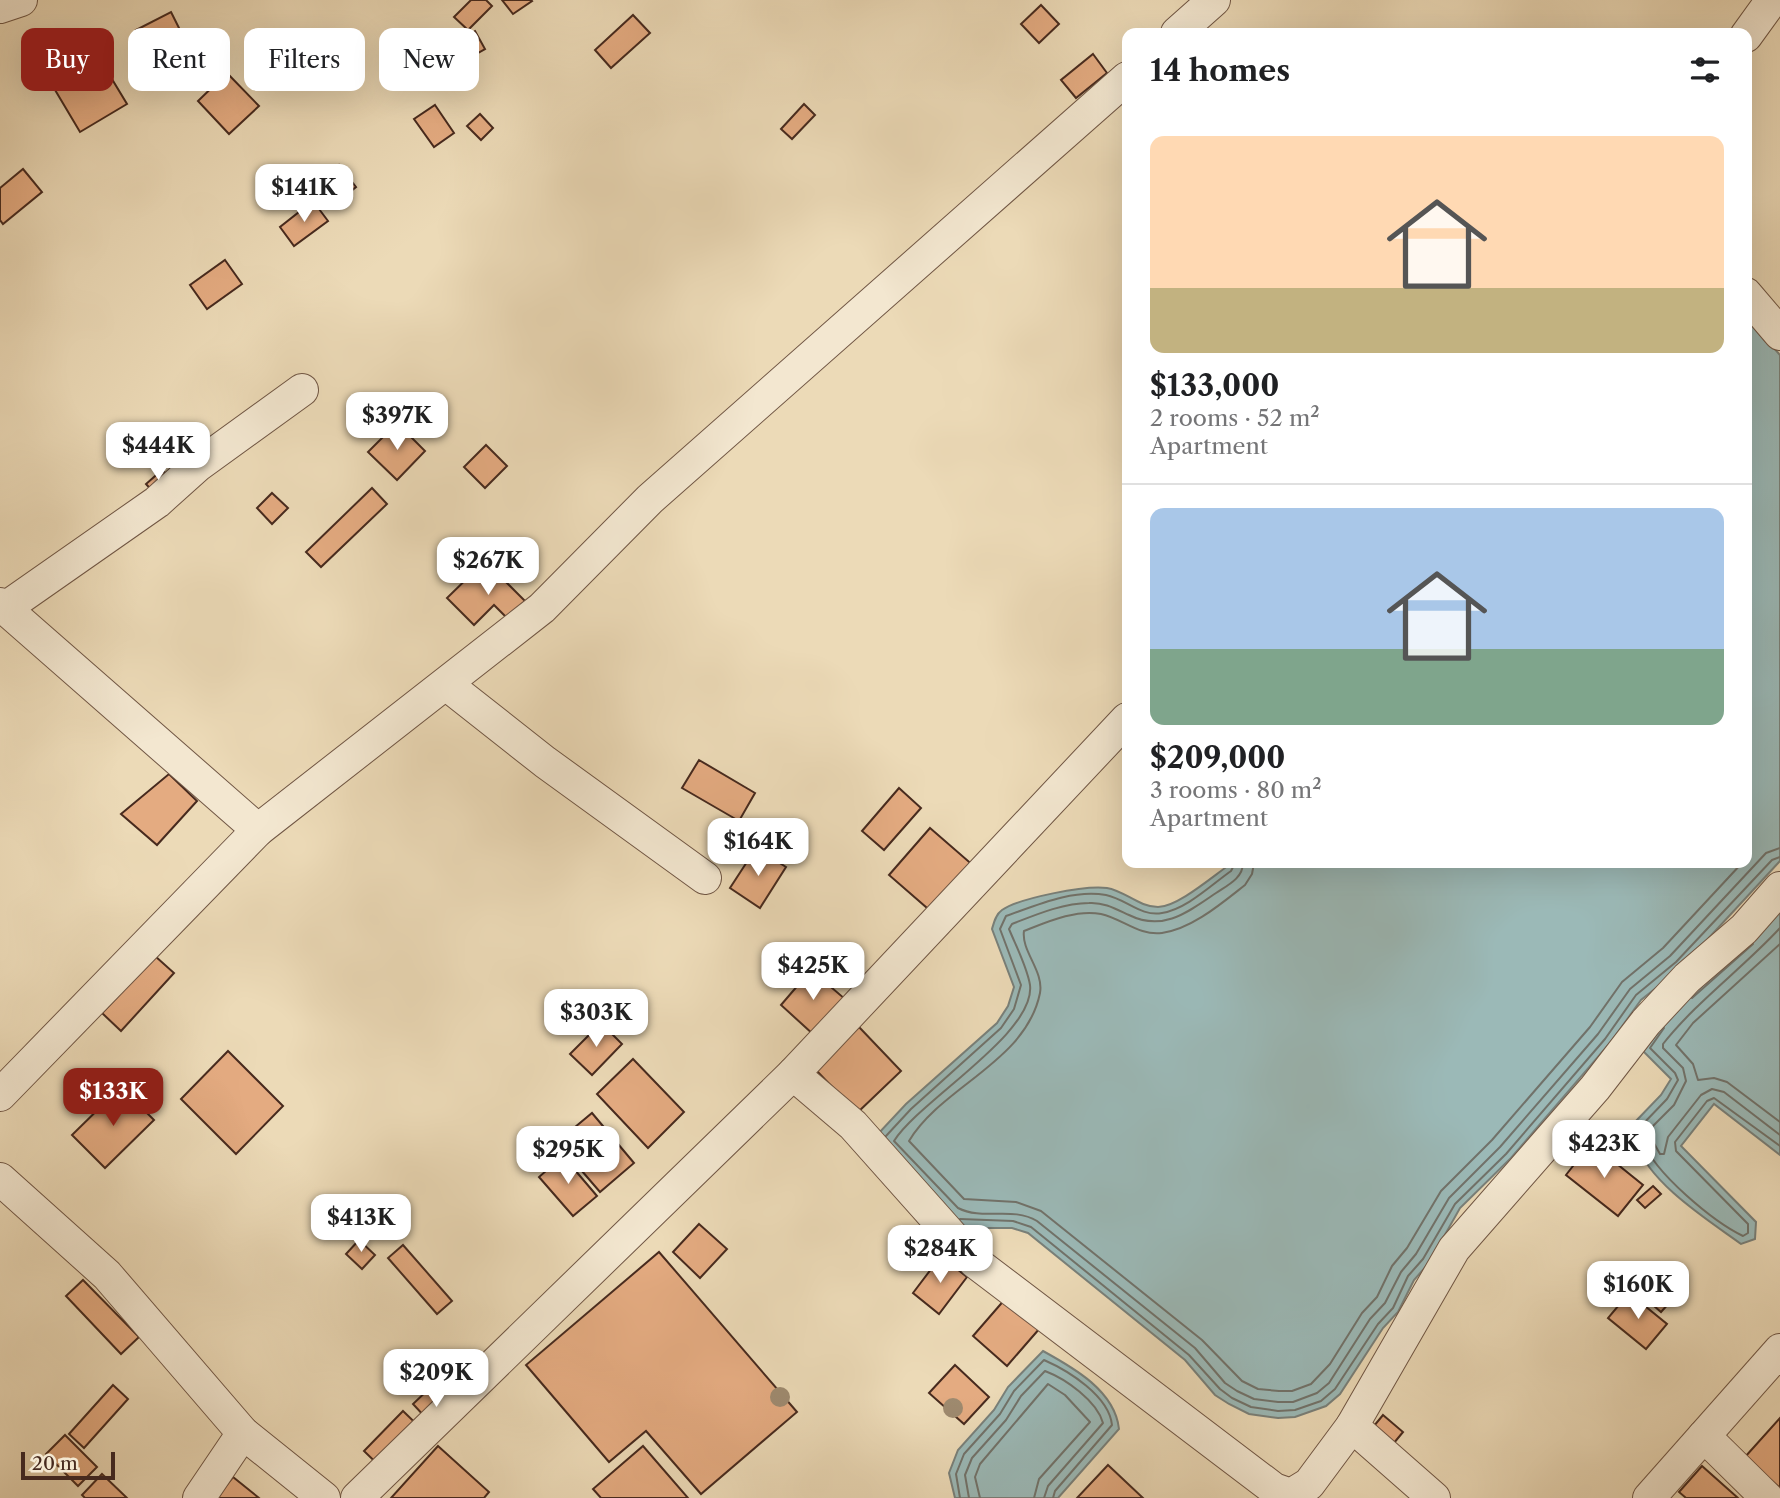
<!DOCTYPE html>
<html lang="en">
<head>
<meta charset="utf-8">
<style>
  :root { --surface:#fff; --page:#f6f6f6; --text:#202124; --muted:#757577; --line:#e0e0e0; --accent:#8f2418 }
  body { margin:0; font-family:"Libre Caslon Text",serif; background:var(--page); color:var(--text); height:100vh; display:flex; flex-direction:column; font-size:26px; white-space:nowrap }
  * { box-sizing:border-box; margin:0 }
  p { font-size:23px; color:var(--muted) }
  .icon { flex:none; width:38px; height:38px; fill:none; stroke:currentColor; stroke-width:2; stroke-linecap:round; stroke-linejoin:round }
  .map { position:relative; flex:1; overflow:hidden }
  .sheet { position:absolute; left:1122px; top:28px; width:630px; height:840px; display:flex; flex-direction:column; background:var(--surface); border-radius:14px; box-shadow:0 7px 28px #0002 }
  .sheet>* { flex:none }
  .top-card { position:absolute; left:21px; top:28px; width:665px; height:63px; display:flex; gap:14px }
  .scale { position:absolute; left:21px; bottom:18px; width:94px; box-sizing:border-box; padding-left:7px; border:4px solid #472a1e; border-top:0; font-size:19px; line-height:24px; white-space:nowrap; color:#472a1e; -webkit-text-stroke:5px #f3e7d0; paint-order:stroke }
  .price { position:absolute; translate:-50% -60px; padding:0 16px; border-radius:14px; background:#fff; color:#222; font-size:23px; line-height:46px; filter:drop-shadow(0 2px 4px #0008) }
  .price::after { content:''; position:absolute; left:50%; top:42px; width:21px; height:16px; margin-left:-10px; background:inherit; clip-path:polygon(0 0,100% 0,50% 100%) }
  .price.selected { background:var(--accent); color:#fff }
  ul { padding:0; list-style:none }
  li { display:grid; align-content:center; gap:14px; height:371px; padding:0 28px }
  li+li { border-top:2px solid var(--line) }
  li span { display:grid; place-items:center; height:217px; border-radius:14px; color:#555 }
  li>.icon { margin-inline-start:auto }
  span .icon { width:126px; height:126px; fill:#fffc; stroke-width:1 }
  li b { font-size:30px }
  h2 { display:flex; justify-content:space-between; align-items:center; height:84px; padding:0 28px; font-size:30px }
  .tag { padding:0 24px; border-radius:14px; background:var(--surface); box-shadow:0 7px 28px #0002; font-size:24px; line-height:63px }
  .tag.selected { background:var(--accent); color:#fff }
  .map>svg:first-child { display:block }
  .water { fill:#9bb9b7; stroke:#79807a; stroke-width:2 }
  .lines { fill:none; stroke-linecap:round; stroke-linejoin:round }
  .shore { stroke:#71726a; stroke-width:2 }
  .building { fill:#e4ab81; stroke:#472a1e; stroke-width:2 }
  .minor-casing { stroke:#705644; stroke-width:34 }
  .minor { stroke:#f3e7d0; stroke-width:32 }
  .tree { fill:#9e8a6f }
</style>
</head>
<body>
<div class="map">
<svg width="1780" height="1498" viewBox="0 0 1780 1498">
  <rect width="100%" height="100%" fill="#ecdab7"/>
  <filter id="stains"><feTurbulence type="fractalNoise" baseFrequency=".00286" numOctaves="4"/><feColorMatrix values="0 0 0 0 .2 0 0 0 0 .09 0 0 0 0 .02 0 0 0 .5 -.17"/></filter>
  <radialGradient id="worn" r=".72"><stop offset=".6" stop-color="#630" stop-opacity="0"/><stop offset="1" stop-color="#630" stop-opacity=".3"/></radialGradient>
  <g class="water">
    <path d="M1747,317L1780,355V861L1681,968L1641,1000L1610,1043L1511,1158L1460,1208L1429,1263L1414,1280L1398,1312L1383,1328L1340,1394L1326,1406L1295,1417L1278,1418L1249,1414L1229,1404L1215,1395L1185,1360L1028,1233L1012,1228H965L877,1135L906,1104L997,1023L1008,1006L1014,987L992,929C994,922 996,914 1002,910C1020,898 1085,885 1107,888C1125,891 1139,907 1158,907C1178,907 1214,875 1232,863H1746Z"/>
    <path d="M1780,905V1155L1714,1104L1681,1146L1756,1222L1755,1239L1741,1244C1708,1220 1650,1184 1636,1143C1633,1137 1635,1128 1635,1122L1661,1095L1671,1079L1640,1048Z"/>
    <path d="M1043,1351C1074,1368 1115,1391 1119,1429L1058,1498H955L949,1473L958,1450L994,1410L1008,1387Z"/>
  </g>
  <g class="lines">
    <g class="shore">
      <path d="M1243,863C1243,878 1228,885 1216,893C1188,912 1163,932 1129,915C1116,909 1104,902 1089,903C1063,903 1035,915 1012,924L1009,929C1016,946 1027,967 1030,985C1036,1033 920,1100 894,1141L958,1208C983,1221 1012,1206 1037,1221L1195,1348L1225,1383L1237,1391L1254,1399L1278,1402H1293L1317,1393L1329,1383L1370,1319L1385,1303L1401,1272L1416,1254L1449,1198L1500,1147L1598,1034L1630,989L1670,956L1766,853L1780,848"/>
      <path d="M1254,863L1252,874L1245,885C1222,903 1192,929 1162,933C1139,936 1123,919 1101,914C1076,909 1047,922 1024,931C1021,951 1044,971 1040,993C1026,1062 942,1086 909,1141L964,1199L1016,1202L1041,1211L1202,1340L1242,1381L1258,1389L1279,1391H1292L1311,1384L1330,1364L1362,1313L1377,1297L1392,1266L1407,1248L1441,1191L1492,1140L1590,1027L1622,982L1663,948L1742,863"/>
      <path d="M1780,928C1742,969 1697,1001 1663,1044V1048L1683,1068L1686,1081L1674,1105L1651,1128V1138L1660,1154H1664L1668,1137L1701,1095L1712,1089L1724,1092L1780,1135"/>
      <polyline points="1780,944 1693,1023 1676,1045 1693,1064 1698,1080 1714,1078 1727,1082 1780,1122"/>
      <polyline points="1692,998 1753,944"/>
      <path d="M1664,1028L1650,1048L1675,1073L1678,1080L1667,1099L1642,1125C1642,1130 1641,1137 1643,1141C1654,1173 1714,1222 1743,1236L1748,1233V1224L1676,1151L1675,1142L1707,1101L1714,1098L1780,1146"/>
      <path d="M886,1136L911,1109L1001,1028L1014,1009L1021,985L1000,929L1006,916C1037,905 1073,889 1106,895C1126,899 1141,917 1162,913C1187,909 1211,885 1231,871L1235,863"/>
      <polyline points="960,1219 1013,1221 1031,1227 1189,1355 1220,1389 1232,1398 1251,1407 1278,1411 1295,1410 1321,1401 1335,1389 1378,1324 1393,1308 1408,1276 1423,1259 1455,1204 1506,1154 1605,1039 1636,995 1676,962 1772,860 1780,857"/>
      <path d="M960,1498L956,1474L964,1454L1000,1414L1014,1391L1044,1360C1069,1371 1109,1396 1112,1425L1055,1491L1053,1498"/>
      <path d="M969,1498L965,1475L972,1458L1006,1420L1021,1396L1045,1371C1066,1379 1097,1401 1103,1423L1048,1486L1044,1498"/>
      <polyline points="980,1498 975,1477 980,1464 1048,1384 1065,1395 1090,1422 1039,1479 1034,1498"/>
    </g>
  </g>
  <g class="building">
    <polygon points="471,0 486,0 492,6 468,30 454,17"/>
    <polygon points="502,0 531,0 532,1 513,14"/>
    <polygon points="1041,5 1059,24 1039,43 1021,24"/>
    <polygon points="171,12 191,52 156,70 136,30"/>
    <polygon points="633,15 650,33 611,68 595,50"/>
    <polygon points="475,31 485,49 453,67 443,49"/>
    <polygon points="92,46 127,104 80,132 45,73"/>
    <polygon points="1093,54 1107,73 1076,98 1061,80"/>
    <polygon points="227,73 259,106 229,134 198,101"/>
    <polygon points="804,104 815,115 792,139 781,129"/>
    <polygon points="435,105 454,133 434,147 414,119"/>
    <polygon points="480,114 493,128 481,140 467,126"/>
    <polygon points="339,165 356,187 335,204 317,182"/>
    <polygon points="23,169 42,192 3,224 0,220 0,188"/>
    <polygon points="313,201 328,221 294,246 280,227"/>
    <polygon points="225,260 242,284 207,309 190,285"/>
    <polygon points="397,423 425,451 397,480 368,452"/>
    <polygon points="486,445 507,466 485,488 464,467"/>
    <polygon points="162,470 171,480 155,494 146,484"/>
    <polygon points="372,488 387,504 321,567 306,552"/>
    <polygon points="272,493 288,508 272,524 257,508"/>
    <polygon points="485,561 532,608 515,626 494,605 474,625 447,598"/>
    <polygon points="699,760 755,793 739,821 682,788"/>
    <polygon points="169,774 197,801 157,845 121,814"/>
    <polygon points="899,788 921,808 884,850 862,831"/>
    <polygon points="930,828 975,867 934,914 889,875"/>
    <polygon points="756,848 786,867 760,908 730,888"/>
    <polygon points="155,956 174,973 121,1031 102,1013"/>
    <polygon points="811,970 845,999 814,1035 781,1005"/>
    <polygon points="601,1023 622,1044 592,1075 570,1054"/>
    <polygon points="859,1027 901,1071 857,1113 815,1069"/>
    <polygon points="228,1051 283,1106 236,1154 181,1099"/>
    <polygon points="633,1059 684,1112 648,1148 597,1094"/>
    <polygon points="121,1087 154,1120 105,1168 72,1135"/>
    <polygon points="592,1113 634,1163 600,1192 557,1142"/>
    <polygon points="1591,1143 1643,1185 1618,1216 1566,1175"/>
    <polygon points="563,1156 597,1196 573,1216 539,1177"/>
    <polygon points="1653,1186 1661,1194 1645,1208 1637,1200"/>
    <polygon points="699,1224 727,1249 700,1278 673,1252"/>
    <polygon points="359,1240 375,1255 362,1269 346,1254"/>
    <polygon points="403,1245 452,1301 437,1314 388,1258"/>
    <polygon points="659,1252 797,1412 701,1494 646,1431 609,1462 526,1365"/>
    <polygon points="941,1256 967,1277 939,1314 913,1293"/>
    <polygon points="1648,1264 1679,1292 1661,1312 1630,1285"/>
    <polygon points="83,1280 139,1337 121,1354 66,1296"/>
    <polygon points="1629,1293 1667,1324 1646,1349 1608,1318"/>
    <polygon points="1006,1298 1040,1328 1007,1366 973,1336"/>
    <polygon points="955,1365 989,1397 964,1424 929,1393"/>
    <polygon points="113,1385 128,1399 84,1448 69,1434"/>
    <polygon points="433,1385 459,1413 439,1432 413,1404"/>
    <polygon points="403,1411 431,1438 392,1478 364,1451"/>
    <polygon points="1383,1415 1403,1432 1389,1449 1369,1432"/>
    <polygon points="1780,1418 1780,1488 1745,1457"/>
    <polygon points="65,1435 97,1467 78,1486 46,1454"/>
    <polygon points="438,1446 489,1492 484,1498 391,1498"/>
    <polygon points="643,1446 688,1498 601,1498 593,1489"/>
    <polygon points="1108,1465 1143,1498 1077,1498"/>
    <polygon points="1702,1466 1738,1498 1686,1498 1679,1492"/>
    <polygon points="102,1474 127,1498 85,1498 82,1495"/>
    <polygon points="233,1477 259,1498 216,1498"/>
  </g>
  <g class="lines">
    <g class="minor-casing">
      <g id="minor">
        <polyline points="0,7 21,0"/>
        <polyline points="1177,33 1214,0"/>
        <polyline points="1746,36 1772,0"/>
        <polyline points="1746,294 1780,334"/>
        <polyline points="0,604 258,830 0,1095"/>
        <polyline points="4,609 157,502 197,466 302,390"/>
        <polyline points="446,684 545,762 705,878"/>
        <polyline points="258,830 542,608 650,499 1127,78"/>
        <polyline points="793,1074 853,1125 975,1262 1274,1489 1291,1495 1309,1484 1352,1426"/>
        <polyline points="0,1179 107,1275 243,1433 199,1498"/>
        <polyline points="243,1433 324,1498"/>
        <polyline points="1704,1436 1767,1498"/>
        <polyline points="357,1498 793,1074 1127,719"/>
        <polyline points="1434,1498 1352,1426 1454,1249 1595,1088 1646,1022 1687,978 1744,929 1780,888"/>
        <polyline points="1649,1498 1780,1350"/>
      </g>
    </g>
    <use href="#minor" class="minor"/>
  </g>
  <g class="tree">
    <circle cx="780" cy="1397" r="10"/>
    <circle cx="953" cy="1408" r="10"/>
  </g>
  <rect width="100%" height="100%" filter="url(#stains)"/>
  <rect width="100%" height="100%" fill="url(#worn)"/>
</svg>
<div class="scale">20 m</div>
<b class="price" style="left:304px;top:224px">$141K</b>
<b class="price" style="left:397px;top:452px">$397K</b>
<b class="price" style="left:158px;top:482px">$444K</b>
<b class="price" style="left:488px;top:597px">$267K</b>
<b class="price" style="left:758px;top:878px">$164K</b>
<b class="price" style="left:813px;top:1002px">$425K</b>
<b class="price" style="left:596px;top:1049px">$303K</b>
<b class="price selected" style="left:113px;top:1128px">$133K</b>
<b class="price" style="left:1604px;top:1180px">$423K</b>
<b class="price" style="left:568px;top:1186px">$295K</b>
<b class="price" style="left:361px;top:1254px">$413K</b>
<b class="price" style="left:940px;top:1285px">$284K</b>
<b class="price" style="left:1638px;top:1321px">$160K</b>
<b class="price" style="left:436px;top:1409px">$209K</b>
<div class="top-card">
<a class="tag selected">Buy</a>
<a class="tag">Rent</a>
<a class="tag">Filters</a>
<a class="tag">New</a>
</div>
<section class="sheet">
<h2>14 homes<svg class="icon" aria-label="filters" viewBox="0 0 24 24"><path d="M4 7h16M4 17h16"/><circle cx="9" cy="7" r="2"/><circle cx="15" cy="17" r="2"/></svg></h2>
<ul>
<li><span style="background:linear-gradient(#ffd9b3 70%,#c2b280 0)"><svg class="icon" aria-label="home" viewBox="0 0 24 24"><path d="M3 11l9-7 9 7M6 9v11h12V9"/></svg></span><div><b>$133,000</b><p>2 rooms · 52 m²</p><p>Apartment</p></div></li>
<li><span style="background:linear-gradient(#a9c7e8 65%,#7fa58c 0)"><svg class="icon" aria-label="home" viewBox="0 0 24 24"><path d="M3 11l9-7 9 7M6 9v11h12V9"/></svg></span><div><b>$209,000</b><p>3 rooms · 80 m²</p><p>Apartment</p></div></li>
</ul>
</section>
</div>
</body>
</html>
